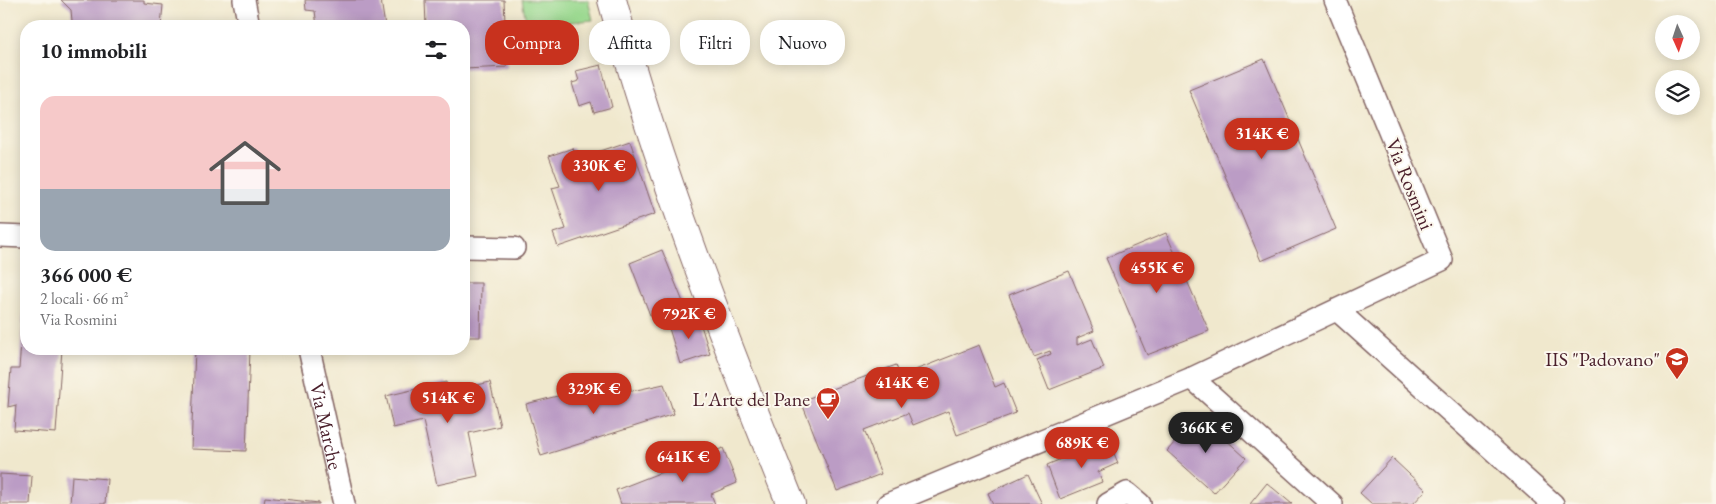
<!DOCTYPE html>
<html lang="it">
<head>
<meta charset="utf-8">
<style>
  :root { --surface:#fff; --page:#f6f6f6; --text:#202124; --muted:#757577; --accent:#c8321e }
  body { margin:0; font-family:"EB Garamond",serif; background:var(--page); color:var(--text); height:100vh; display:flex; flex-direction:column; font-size:19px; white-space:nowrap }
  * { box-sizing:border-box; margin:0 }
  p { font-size:16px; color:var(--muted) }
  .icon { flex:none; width:28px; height:28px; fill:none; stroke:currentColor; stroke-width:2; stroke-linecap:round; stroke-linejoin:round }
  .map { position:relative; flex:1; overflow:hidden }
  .panel { position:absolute; left:20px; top:20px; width:450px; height:335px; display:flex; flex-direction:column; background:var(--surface); border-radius:20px; box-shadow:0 2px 12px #0003 }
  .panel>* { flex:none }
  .banner { position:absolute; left:485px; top:20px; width:475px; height:45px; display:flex; gap:10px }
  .needle { width:32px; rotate:177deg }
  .fabs { position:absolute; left:1655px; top:15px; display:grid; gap:10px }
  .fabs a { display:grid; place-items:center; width:45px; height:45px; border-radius:50%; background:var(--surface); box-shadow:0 2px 12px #0003; font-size:25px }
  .price { position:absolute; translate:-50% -42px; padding:0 11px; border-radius:18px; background:var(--accent); color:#fff; font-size:16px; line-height:32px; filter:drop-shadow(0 1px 2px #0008) }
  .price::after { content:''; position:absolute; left:50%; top:30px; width:15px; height:11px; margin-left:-8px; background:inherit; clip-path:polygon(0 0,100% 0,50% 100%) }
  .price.current { background:#222; color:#fff }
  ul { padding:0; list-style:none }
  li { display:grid; align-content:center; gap:10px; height:265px; padding:0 20px }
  li span { display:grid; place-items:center; height:155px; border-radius:15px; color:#555 }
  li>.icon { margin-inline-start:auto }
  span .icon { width:90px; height:90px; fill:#fffc; stroke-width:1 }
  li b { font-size:21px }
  h2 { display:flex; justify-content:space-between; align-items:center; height:60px; padding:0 20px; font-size:21px }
  .chip { padding:0 18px; border-radius:20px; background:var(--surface); box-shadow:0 2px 12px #0003; font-size:18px; line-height:45px }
  .chip.current { background:var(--accent); color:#fff }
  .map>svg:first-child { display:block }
  .green { fill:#99d88e; stroke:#727c5c }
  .building { fill:#bb9cc5 }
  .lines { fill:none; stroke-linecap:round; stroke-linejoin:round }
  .minor-casing { stroke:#846564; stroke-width:24 }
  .secondary-casing { stroke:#846564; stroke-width:30 }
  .minor { stroke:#fff; stroke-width:21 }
  .secondary { stroke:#fff; stroke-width:28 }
  .labels { text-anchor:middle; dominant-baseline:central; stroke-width:4; stroke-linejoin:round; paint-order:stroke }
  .street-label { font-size:20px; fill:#4a1f2b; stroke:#fbf7ec }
  .poi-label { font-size:20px; fill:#4a1f2b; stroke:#fbf7ec; text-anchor:end }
</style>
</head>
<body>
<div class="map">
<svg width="1716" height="504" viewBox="0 0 1716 504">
  <rect width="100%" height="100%" fill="#fbf7ec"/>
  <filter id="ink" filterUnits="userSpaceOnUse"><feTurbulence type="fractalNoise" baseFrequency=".02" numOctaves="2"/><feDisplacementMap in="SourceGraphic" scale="10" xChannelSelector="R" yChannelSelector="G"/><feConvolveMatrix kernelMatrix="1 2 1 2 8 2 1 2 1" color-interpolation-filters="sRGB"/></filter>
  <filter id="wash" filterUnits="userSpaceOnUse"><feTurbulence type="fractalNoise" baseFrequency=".0096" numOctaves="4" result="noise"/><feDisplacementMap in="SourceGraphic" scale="20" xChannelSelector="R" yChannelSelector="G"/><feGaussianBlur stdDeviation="1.12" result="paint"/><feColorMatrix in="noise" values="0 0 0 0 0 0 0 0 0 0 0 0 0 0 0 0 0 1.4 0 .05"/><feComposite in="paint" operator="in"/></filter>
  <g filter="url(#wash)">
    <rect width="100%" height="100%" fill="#f0e8cd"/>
    <polygon class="green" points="522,0 588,0 593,20 527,26"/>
    <g id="blocks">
      <g class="building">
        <polygon points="61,0 144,0 144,3 163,5 161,26 76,26 72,21 71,10"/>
        <polygon points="305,0 381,0 385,26 317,26 315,11 306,10"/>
        <polygon points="425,0 504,0 507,67 464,69 464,26 426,26"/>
        <polygon points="1264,59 1336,229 1261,261 1189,90"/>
        <polygon points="601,65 612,107 594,112 591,102 579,106 572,83 579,81 576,71"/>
        <polygon points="630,141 655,214 558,247 553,233 566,229 552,188 560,186 549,156 573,148 577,159"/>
        <polygon points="1166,233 1209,331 1147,355 1106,258"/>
        <polygon points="662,250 683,302 650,315 630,263"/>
        <polygon points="1069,271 1094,331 1077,338 1077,345 1092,339 1104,368 1049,390 1037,360 1051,354 1050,351 1034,357 1009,295"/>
        <polygon points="464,283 481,283 480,337 464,337"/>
        <polygon points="24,301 26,301 26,349 62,349 56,433 14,430 16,405 8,407 11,369 19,369"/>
        <polygon points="698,316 710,354 680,364 668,325"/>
        <polygon points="979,345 995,387 1004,383 1016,413 957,435 948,411 913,425 908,413 864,430 881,474 837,491 801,401 896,365 900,376"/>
        <polygon points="195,349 250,350 246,451 191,449"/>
        <polygon points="446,382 448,392 490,382 500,426 469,433 478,476 437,485 423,421 393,428 386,396"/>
        <polygon points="664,384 674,414 541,456 526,404 593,387 597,395 630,387 632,391"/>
        <polygon points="1199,415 1246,458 1214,493 1167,451"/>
        <polygon points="1108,439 1118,463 1098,472 1102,482 1060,499 1047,465"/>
        <polygon points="723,448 737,483 711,494 715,504 621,504 616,490"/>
        <polygon points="1392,458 1426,490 1413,504 1372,504 1360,493"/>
        <polygon points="0,474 32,476 30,504 0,504"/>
        <polygon points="1028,474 1042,504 993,504 988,493"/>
        <polygon points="72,476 107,479 105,504 70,504"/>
        <polygon points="1267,483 1292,504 1250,504"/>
        <polygon points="265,497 319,503 319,504 264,504"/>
      </g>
    </g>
  </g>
  <g filter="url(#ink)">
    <use href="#blocks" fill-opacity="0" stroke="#846564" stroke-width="1"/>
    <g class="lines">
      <g class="minor-casing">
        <g id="minor">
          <polyline points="244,0 249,26"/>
          <polyline points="0,236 26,237"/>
          <polyline points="464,247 514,248"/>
          <polyline points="1337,310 1553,504"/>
          <path id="s1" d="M309,349L344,504"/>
          <polyline points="1192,378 1332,504"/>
          <polyline points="888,504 1192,378 1442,260 1335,0"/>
          <polyline points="1108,504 1127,493 1140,504"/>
        </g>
      </g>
      <g class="secondary-casing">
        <path id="secondary" d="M612,0C659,172 724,339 791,504"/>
      </g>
      <use href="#minor" class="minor"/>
      <use href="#secondary" class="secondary"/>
    </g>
  </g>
  <defs>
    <g id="school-pin" transform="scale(1.25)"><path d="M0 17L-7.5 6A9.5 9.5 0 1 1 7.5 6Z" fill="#c8321e" stroke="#fbf7ec"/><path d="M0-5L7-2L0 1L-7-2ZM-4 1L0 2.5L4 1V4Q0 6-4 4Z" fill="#fff"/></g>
    <g id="cafe-pin" transform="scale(1.25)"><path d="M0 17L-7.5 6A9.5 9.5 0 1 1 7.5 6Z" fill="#c8321e" stroke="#fbf7ec"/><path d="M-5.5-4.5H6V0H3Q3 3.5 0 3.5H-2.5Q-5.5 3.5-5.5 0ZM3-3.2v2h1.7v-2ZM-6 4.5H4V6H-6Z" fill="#fff"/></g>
  </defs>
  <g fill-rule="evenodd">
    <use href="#school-pin" x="1677" y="359"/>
    <use href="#cafe-pin" x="828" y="399"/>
  </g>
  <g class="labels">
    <g class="street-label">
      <text transform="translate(1410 184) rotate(68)">Via Rosmini</text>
      <text stroke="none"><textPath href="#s1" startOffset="79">Via Marche</textPath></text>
    </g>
    <g class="poi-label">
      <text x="1660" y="359">IIS "Padovano"</text>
      <text x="810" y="399">L'Arte del Pane</text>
    </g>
  </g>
</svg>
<div class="fabs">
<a><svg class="needle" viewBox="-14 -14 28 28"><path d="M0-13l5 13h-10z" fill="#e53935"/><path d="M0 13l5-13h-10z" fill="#757577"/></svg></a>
<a><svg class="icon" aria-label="layers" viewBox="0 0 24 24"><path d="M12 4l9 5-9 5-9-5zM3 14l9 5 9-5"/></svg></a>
</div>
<b class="price" style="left:1262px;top:160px">314K €</b>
<b class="price" style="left:599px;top:192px">330K €</b>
<b class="price" style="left:1157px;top:294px">455K €</b>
<b class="price" style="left:689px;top:340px">792K €</b>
<b class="price" style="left:902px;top:409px">414K €</b>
<b class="price" style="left:594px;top:415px">329K €</b>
<b class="price" style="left:448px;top:424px">514K €</b>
<b class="price current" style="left:1206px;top:454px">366K €</b>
<b class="price" style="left:1082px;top:469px">689K €</b>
<b class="price" style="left:683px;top:483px">641K €</b>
<div class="banner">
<a class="chip current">Compra</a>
<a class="chip">Affitta</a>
<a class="chip">Filtri</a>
<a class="chip">Nuovo</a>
</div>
<section class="panel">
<h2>10 immobili<svg class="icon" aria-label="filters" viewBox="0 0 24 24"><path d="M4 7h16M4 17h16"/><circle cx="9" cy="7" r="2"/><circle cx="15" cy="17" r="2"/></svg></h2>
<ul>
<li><span style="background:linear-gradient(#f6c9c9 60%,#9aa5b1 0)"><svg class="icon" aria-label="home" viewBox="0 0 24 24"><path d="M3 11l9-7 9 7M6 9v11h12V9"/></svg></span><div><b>366 000 €</b><p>2 locali · 66 m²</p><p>Via Rosmini</p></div></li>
</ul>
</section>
</div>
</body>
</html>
